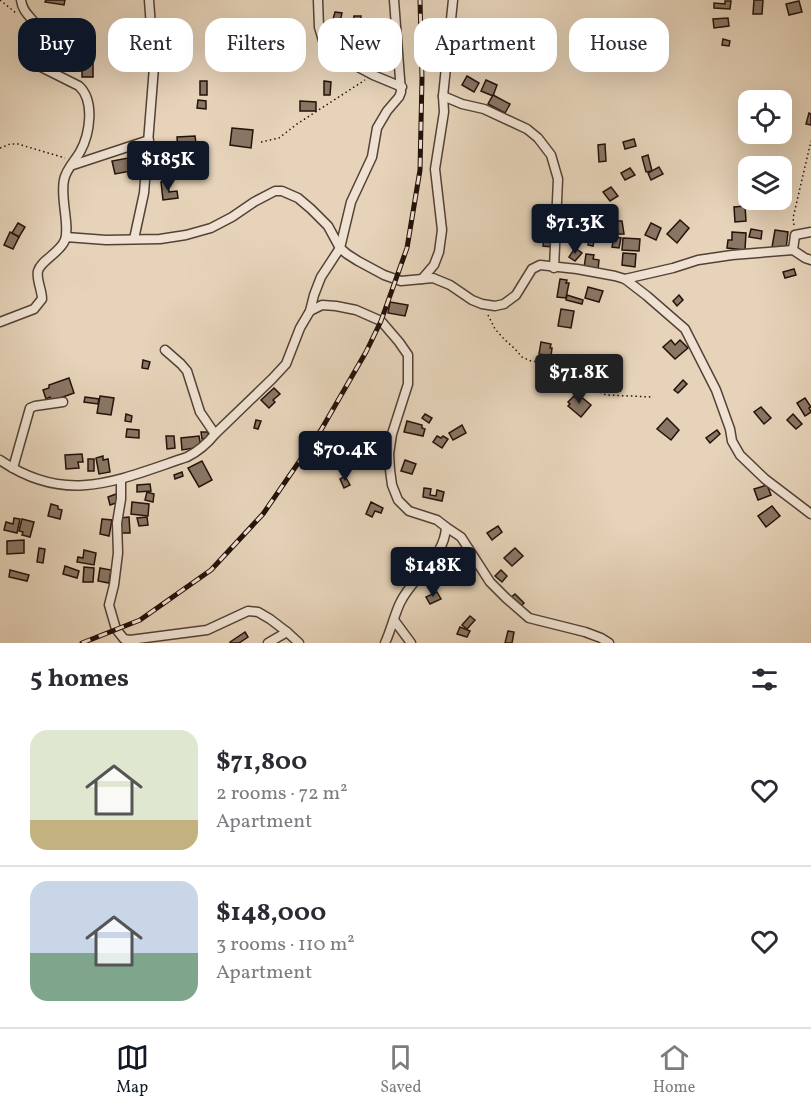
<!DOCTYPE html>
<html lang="en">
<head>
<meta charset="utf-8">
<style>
  :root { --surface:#fff; --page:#f7f7f7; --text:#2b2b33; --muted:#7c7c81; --line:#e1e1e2; --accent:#111827 }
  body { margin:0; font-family:Vollkorn,serif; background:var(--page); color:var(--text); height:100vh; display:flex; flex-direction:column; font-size:22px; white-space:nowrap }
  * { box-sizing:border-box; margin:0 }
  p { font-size:20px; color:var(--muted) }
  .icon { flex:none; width:33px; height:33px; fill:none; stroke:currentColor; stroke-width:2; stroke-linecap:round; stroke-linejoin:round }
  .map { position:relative; height:643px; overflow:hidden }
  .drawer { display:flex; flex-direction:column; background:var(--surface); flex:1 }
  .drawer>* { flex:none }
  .banner { position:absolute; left:18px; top:18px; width:776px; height:54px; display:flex; gap:12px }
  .fabs { position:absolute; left:738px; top:90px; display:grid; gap:12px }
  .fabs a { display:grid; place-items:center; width:54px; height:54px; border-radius:12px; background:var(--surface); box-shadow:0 6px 24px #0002; font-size:30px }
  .price { position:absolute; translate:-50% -51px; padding:0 14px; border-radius:6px; background:var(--accent); color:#fff; font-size:20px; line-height:39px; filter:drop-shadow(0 2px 3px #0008) }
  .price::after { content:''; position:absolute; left:50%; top:36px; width:18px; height:14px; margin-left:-9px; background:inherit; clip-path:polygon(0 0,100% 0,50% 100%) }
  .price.current { background:#222; color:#fff }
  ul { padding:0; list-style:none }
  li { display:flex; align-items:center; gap:18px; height:150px; padding:0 30px }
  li+li { border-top:2px solid var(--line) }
  li span { display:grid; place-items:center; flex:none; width:168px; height:120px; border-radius:18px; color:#555 }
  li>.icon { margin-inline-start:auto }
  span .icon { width:72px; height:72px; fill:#fffc; stroke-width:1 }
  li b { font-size:26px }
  h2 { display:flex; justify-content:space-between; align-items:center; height:72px; padding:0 30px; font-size:26px }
  .pill { padding:0 21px; border-radius:18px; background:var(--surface); box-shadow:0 6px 24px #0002; font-size:21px; line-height:54px }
  .pill.current { background:var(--accent); color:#fff }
  .dock { display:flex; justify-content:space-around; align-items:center; height:84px; border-top:2px solid var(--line); background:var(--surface); font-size:16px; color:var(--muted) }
  .dock a { display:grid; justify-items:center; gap:3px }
  .dock .current { color:var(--accent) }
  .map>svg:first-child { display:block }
  .building { fill:#897665; stroke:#24120a; stroke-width:1.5 }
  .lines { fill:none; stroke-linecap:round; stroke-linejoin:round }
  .minor-casing { stroke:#544236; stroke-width:11 }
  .path { stroke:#24120a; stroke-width:1.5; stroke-dasharray:1.5 3; stroke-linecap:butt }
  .minor { stroke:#efe2d2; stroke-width:8 }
  .rail-casing { stroke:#24120a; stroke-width:5 }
  .rail { stroke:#efe2d2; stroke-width:3; stroke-dasharray:9; stroke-linecap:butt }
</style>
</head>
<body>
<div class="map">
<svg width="811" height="643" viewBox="0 0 811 643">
  <rect width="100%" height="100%" fill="#e6d3b9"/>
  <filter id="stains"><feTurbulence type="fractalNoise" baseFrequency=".00333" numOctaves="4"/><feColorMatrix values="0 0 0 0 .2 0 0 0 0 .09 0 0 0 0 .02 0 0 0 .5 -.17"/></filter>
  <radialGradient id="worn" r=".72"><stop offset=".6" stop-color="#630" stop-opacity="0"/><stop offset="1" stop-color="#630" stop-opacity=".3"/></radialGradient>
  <g class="building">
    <polygon points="46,0 65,0 64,5 45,2"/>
    <polygon points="754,0 763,0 762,14 753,14"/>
    <polygon points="725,1 731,1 730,9 714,8 714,3 725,4"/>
    <polygon points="799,1 802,12 789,15 786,4"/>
    <polygon points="335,12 342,13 339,27 331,26"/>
    <polygon points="354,16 361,16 360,27 353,26"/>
    <polygon points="728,18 729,26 714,28 713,19"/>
    <polygon points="53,20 61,21 61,24 66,24 65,35 43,33 44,27 48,27 48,22 53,23"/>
    <polygon points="723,39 730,41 729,46 722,45"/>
    <polygon points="49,49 63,52 61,67 40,64 42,51 48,51"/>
    <polygon points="517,55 527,56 527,63 516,62"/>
    <rect x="82" y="59" width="11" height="18"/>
    <polygon points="472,61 479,62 478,67 471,66"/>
    <polygon points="467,76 479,83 474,92 462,85"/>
    <polygon points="486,80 497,85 493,96 481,91"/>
    <rect x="200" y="81" width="7" height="14"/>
    <polygon points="324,81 331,82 330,95 324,95"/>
    <polygon points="493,95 510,104 505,113 488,104"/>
    <polygon points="198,100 206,101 206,109 197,108"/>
    <polygon points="300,101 316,102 316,111 300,111"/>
    <polygon points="809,113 811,114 811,125 806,124"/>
    <polygon points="232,128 253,130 251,148 230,145"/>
    <polygon points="195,136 197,151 178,152 177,137"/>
    <polygon points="634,139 636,146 625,149 623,142"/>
    <polygon points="605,144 606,161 599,162 598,145"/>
    <polygon points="196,154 196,171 170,171 169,155"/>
    <polygon points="648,155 652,171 646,172 642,157"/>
    <polygon points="128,158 131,171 115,174 112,161"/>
    <polygon points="659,167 663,174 651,180 648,173"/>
    <polygon points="630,168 635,175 625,180 621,173"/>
    <polygon points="168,181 169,192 177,191 178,198 163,200 161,182"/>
    <polygon points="611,187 618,196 610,201 603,192"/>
    <polygon points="782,196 790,199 789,204 780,202"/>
    <polygon points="745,206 746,221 735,222 734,207"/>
    <polygon points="680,220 689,228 677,243 667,234"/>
    <polygon points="616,221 622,221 624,234 618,234"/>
    <polygon points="18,223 25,227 19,237 12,233"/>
    <polygon points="651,223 661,228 656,240 645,235"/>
    <polygon points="601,224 607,225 605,234 599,233"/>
    <polygon points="751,229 762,231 761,239 749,237"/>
    <polygon points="775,230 788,232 786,249 772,247"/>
    <polygon points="10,232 19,237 13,249 4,245"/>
    <polygon points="732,232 746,233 745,250 727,248 728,240 732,240"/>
    <polygon points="590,235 595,236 593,246 588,245"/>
    <polygon points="544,237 553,239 552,247 543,246"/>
    <polygon points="614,237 621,238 619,248 612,247"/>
    <polygon points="623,238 640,239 639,251 622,250"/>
    <polygon points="575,248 582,253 575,261 569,257"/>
    <polygon points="623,253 636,254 635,267 622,265"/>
    <polygon points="586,254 594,255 593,259 599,260 598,270 584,268"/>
    <polygon points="794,269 796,275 785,278 783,272"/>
    <polygon points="560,279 567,280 566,283 569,283 566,298 557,297"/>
    <polygon points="588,287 603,291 599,302 585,298"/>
    <polygon points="567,295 583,300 582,304 566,300"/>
    <polygon points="679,295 683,300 677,306 673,301"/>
    <polygon points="390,302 408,305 405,316 388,313"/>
    <polygon points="561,309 574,311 571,328 558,326"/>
    <polygon points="671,340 675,345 680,340 688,348 675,359 663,347"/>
    <polygon points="541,342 551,344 550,348 552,348 551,356 539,354"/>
    <polygon points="143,360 150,362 148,369 142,368"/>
    <polygon points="69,378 74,393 52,401 50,397 46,399 43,390 49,388 49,385"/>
    <polygon points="683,380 687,384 678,393 674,390"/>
    <polygon points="274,388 280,394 273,400 275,402 269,408 261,400"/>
    <polygon points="579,395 591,405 581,417 568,406 570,404 568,402 574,396 576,398"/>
    <polygon points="100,396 114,398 111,415 97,413"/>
    <polygon points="85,397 99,399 98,404 84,402"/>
    <polygon points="805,398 811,407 809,408 811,412 805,416 797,403"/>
    <polygon points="761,407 771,418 764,424 754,412"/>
    <polygon points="126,414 132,416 131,422 125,421"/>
    <polygon points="425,414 432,418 429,423 422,418"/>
    <polygon points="793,414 802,424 796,429 787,420"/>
    <polygon points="667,418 679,430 671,440 657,429"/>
    <polygon points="256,420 261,421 258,429 254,428"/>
    <polygon points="407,421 422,425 422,428 425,429 423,436 404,432"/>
    <polygon points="462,425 466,433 453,440 449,433"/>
    <polygon points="127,429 139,430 139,438 126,437"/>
    <polygon points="717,430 720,434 710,443 706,438"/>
    <polygon points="201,432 208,432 209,438 202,439"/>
    <polygon points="166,436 174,436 175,448 167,449"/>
    <polygon points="199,436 201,447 182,450 181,438"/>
    <polygon points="437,436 441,438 443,436 448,439 442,448 433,442"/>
    <polygon points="82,454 83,462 78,462 79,468 66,469 65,455"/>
    <polygon points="103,456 103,460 108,459 110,472 99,474 96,458"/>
    <rect x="88" y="459" width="6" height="12"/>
    <polygon points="405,460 416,464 412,474 401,471"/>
    <polygon points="202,461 212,480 199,487 188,468"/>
    <polygon points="182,472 183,476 175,479 174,475"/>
    <polygon points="345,476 350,485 344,488 340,479"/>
    <polygon points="150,484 151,491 137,492 137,485"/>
    <polygon points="767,485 771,495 758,500 754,489"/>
    <polygon points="424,488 431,489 430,495 436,496 437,490 444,492 442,501 423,497"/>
    <polygon points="147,492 154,494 153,502 145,500"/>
    <polygon points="116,494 119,502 110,505 108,497"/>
    <polygon points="132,502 149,504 148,516 131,514"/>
    <polygon points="371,502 383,508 381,513 375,511 372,517 366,514"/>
    <polygon points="51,504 58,506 58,509 62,510 60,519 48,516"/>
    <polygon points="772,506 780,516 766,527 758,516"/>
    <polygon points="129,517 130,533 121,533 120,518"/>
    <polygon points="147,517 148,525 139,526 137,518"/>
    <polygon points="14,518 20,519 17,533 4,530 6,522 13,524"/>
    <polygon points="22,519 34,522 30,537 22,535 23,532 19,531"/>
    <polygon points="102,519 112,520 109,536 100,534"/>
    <polygon points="498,526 502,532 492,540 487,533"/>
    <polygon points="24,540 24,553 7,554 7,541"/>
    <polygon points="39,548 45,549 43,563 37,562"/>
    <polygon points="515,548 523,556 512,566 504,558"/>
    <polygon points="84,550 96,553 94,565 77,562 78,557 83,558"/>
    <polygon points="450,557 461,568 447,583 432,570 437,564 441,568"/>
    <polygon points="65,566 79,571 77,578 63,574"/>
    <polygon points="84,567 94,568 93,582 83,582"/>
    <polygon points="100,568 111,570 109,583 98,581"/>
    <polygon points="10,570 29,575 27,581 9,577"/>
    <polygon points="501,570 507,576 502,582 495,576"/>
    <polygon points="437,592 441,599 430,604 426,597"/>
    <polygon points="515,594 524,603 518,609 509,599"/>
    <polygon points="470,616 475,620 467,629 462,625"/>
    <polygon points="460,627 470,631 467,637 457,634"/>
    <polygon points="508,631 514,632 512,643 505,643"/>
    <polygon points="245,632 248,637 239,643 231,643 230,642"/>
  </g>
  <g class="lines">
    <g class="minor-casing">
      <g id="minor">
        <polyline points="318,0 319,27 325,47 343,59 373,75 402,87"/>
        <polyline points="443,96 462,104 484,109 527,129 538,138 551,155 558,179 554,268"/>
        <polyline points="73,165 149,140"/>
        <polyline points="66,237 106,240 160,239 186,235 211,228 232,217 254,202 275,191 282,191 298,198 311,209 328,226 340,248 347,254 358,261 384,275 401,281 433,278 450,285 472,300 482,304 495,306 504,304 516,295 532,269 540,265 577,269 615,276 625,279 647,296 685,329 716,390 730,429 732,441 740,455 765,479 811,514"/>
        <polyline points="134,239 144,193 154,67 149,0"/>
        <polyline points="793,250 795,235 811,232"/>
        <polyline points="422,279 434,265 439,252 442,230 435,169 444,112 443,96 453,0"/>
        <polyline points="625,279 673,268 698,260 732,255 793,250 805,258 811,260"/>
        <polyline points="310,311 314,295 321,277 340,248 351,202 372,157 377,128 387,111 399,97 401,92 394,0"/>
        <path d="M0,322L34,309L42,299C42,290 36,279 38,271C41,260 60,253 65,240C70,226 60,197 64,180C66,169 75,161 80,152C90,134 95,101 79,86L41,67C29,56 40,43 37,30C36,18 23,16 21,0"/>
        <polyline points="165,350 181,364 187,371 200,412 215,434"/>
        <path d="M0,460C67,506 118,480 187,457C199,451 207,444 215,434L272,379L286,364L300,328L310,311L322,305L336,306L356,310L381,321L399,342L408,355V384L392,434L389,454L390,470L392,485L398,500L409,511L437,520L446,527C445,558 412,577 400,603C394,616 391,630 385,643"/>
        <polyline points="13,468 30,408 35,406 63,402"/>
        <polyline points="121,480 121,499 117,523 118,553 114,585 109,605 116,629 124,639 130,640 207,630 248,611 258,612 270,619 287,632 299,643"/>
        <polyline points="446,527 461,537 490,582 506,598 529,618 585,632 601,638 609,643"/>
        <polyline points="394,620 411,643"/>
        <polyline points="268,643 287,632"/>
      </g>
    </g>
    <g class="path">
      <polyline points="0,0 16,13"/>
      <polyline points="261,142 279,138 297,124 365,80"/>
      <polyline points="0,148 10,144 18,144 65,158"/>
      <polyline points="794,225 793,218 811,141"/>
      <polyline points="488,315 495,329 504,339 515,349 522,357 531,361 547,363 564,361 581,367 593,389 606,395 653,397"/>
    </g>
    <use href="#minor" class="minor"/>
    <g class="rail-casing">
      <polyline id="rail" points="82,643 140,620 211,570 263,514 321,430 366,352 381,321 407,248 420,170 422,78 420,0"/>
    </g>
    <use href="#rail" class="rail"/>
  </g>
  <rect width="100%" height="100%" filter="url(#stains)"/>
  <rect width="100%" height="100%" fill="url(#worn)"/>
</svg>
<div class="fabs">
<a><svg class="icon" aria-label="locate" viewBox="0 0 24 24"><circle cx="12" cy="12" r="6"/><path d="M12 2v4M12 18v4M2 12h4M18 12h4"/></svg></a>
<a><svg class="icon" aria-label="layers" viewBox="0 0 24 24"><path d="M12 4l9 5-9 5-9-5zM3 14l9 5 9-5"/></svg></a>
</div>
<b class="price" style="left:168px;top:192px">$185K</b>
<b class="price" style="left:575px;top:255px">$71.3K</b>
<b class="price current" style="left:579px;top:405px">$71.8K</b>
<b class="price" style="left:345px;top:482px">$70.4K</b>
<b class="price" style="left:433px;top:598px">$148K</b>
<div class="banner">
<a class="pill current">Buy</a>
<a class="pill">Rent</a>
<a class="pill">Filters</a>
<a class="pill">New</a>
<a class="pill">Apartment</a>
<a class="pill">House</a>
</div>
</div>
<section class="drawer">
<h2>5 homes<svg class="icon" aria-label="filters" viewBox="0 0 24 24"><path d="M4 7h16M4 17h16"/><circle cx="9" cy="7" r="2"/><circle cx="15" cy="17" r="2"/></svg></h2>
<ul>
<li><span style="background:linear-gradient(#dfe7d0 75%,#c2b280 0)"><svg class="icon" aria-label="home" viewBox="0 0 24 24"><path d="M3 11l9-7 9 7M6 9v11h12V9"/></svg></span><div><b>$71,800</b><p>2 rooms · 72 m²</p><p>Apartment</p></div><svg class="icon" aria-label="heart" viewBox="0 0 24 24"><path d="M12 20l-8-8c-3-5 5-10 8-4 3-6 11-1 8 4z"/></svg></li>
<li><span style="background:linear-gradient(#c9d6e8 60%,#7fa58c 0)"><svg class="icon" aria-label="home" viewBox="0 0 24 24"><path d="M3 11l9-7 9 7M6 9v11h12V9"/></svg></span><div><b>$148,000</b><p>3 rooms · 110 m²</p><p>Apartment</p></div><svg class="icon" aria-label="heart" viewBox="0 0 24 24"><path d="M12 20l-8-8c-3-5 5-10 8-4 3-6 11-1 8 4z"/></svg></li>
</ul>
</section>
<nav class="dock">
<a class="current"><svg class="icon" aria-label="map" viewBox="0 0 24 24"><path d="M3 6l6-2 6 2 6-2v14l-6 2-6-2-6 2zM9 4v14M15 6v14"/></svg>Map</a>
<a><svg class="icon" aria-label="saved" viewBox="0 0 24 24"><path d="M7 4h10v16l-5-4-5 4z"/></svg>Saved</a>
<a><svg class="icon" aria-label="home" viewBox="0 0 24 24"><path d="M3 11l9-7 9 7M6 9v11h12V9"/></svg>Home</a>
</nav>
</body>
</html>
